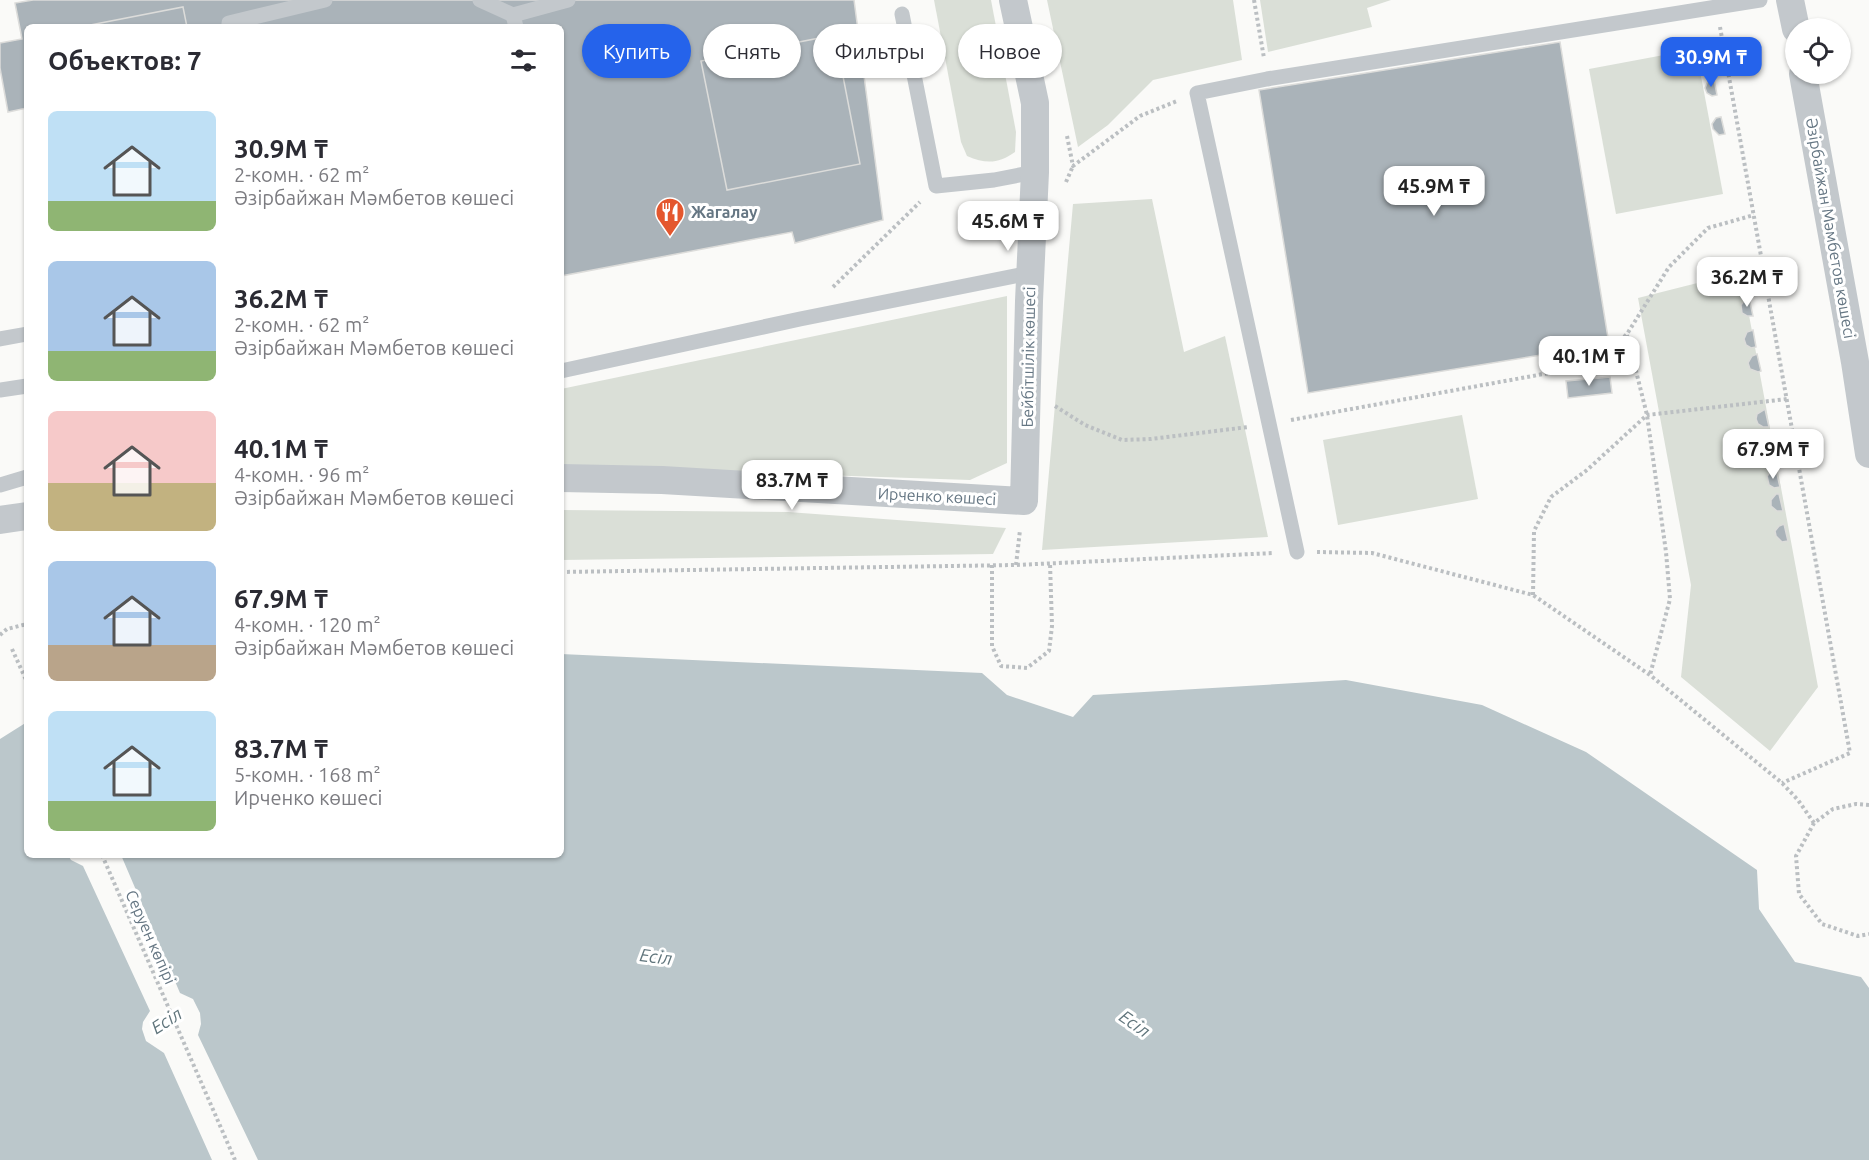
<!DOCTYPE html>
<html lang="ru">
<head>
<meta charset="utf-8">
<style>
  :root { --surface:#fff; --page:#f7f7f7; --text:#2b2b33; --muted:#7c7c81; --accent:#2563eb }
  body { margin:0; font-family:Ubuntu,sans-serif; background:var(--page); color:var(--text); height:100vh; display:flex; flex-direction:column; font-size:22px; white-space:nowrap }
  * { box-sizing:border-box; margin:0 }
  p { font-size:20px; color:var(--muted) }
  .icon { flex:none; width:33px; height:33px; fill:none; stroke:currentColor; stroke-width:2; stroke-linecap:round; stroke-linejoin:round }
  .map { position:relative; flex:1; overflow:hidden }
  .panel { position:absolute; left:24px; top:24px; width:540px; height:834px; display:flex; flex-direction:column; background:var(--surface); border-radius:9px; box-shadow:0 2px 4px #0004 }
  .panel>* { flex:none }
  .guide { position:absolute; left:582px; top:24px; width:570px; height:54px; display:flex; gap:12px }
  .controls { position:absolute; left:1785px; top:18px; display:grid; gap:12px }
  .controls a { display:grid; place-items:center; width:66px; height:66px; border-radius:50%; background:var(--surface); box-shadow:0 2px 4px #0004; font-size:30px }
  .price { position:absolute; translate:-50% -51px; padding:0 14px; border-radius:12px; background:#fff; color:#222; font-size:20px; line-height:39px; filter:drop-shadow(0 2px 3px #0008) }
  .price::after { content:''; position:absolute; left:50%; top:36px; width:18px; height:14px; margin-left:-9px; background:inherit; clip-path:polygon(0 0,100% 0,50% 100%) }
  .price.active { background:var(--accent); color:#fff }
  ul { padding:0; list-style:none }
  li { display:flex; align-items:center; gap:18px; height:150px; padding:0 24px }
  li span { display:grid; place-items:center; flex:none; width:168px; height:120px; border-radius:9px; color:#555 }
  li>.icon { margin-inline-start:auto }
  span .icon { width:72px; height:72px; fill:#fffc; stroke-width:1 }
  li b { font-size:26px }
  h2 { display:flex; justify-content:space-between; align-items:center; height:72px; padding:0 24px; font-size:26px }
  .pill { padding:0 21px; border-radius:27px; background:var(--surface); box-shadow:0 2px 4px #0004; font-size:21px; line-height:54px }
  .pill.active { background:var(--accent); color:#fff }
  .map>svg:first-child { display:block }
  .green { fill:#dadfd7 }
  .water { fill:#bbc7cb }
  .pier { fill:#fafaf8 }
  .building { fill:#aab3b9; stroke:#dcdcda; stroke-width:1.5 }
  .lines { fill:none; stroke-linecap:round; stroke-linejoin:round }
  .path { stroke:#bbbfc2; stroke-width:4; stroke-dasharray:3 3; stroke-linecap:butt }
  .service { stroke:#c3c8cc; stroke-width:15 }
  .minor { stroke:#c3c8cc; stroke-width:28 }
  .labels { text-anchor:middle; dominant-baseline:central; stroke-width:6; stroke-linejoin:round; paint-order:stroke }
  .poi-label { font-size:16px; font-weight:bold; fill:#657683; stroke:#fff; text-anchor:start }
  .street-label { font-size:16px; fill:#657683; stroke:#fff }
  .water-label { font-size:18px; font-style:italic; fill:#60757c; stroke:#fff }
</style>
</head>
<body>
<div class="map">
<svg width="1869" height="1160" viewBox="0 0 1869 1160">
  <rect width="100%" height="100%" fill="#fafaf8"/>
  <g class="green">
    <path d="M934,0H991L1016,132L1015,152C998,164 986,164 967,156L961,142Z"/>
    <polygon points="1047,0 1233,0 1242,60 1153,80 1108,125 1078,147"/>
    <polygon points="1260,0 1391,0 1367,8 1372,27 1268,52"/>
    <polygon points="1696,49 1723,194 1616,214 1589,69"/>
    <polygon points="1152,199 1184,352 1225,336 1268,537 1042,550 1073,204"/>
    <polygon points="1741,272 1818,687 1770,751 1681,677 1691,585 1638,298"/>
    <polygon points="1007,296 1007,463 970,480 561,466 561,389"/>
    <polygon points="1462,415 1478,499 1338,525 1323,440"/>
    <polygon points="561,510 788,512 1006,528 993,554 561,560"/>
  </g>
  <polygon class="water" points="561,654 982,673 1007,695 1073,717 1093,695 1346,680 1482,705 1586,752 1757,870 1759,909 1795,962 1861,977 1869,988 1869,1160 0,1160 0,739 27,722 27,855 561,855"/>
  <polygon class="pier" points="68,855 121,855 180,993 193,999 200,1013 201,1024 198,1035 258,1160 212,1160 164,1053 146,1041 142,1029 143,1022 150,1011 83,866 71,860"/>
  <g class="building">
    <polygon points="33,0 854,0 883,220 795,243 792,232 561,276 561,27 27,27 27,108 8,112 0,68 0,43 22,39 15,3"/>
    <polygon points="183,7 187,27 80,27"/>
    <polygon points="835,35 860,164 727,190 701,61"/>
    <polygon points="1560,42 1609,344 1308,393 1259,90"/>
    <polygon points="1708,53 1712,70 1706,70 1700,65 1700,59 1703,54"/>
    <polygon points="1714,79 1717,95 1712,96 1707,93 1705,88 1708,81"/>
    <polygon points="1721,117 1725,134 1719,135 1713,129 1712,124 1716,118"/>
    <polygon points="1749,298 1753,316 1747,316 1742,313 1741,305 1744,301"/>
    <polygon points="1753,330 1756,347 1751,348 1746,345 1744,339 1747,332"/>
    <polygon points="1757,354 1761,371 1758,372 1750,369 1748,363 1752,356"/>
    <polygon points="1610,377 1612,393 1568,398 1566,381"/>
    <polygon points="1765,409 1769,427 1763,427 1758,424 1756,419 1757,414"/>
    <polygon points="1770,437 1774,453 1771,454 1763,451 1761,446 1765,439"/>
    <polygon points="1776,470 1780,487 1774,488 1769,485 1767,476 1771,472"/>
    <polygon points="1776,494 1779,494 1783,511 1777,511 1771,506 1771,500"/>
    <polygon points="1784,524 1788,541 1782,542 1776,536 1775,531 1779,526"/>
  </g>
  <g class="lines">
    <g class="path">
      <polyline points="1254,0 1264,58"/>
      <polyline points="1720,27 1850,753 1782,783"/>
      <polyline points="1067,136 1073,166 1140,116 1177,101"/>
      <polyline points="1066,182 1073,166"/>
      <polyline points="833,287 920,202"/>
      <polyline points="1627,335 1647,415 1666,552 1670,599 1650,675"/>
      <polyline points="1055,406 1085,425 1122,440 1151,439 1248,427"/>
      <polyline points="1291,420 1549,373 1601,359 1627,334 1669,267 1708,228 1754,215"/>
      <polyline points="1317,552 1372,553 1533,595 1650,675 1782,783 1798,800 1814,823"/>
      <polyline points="992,565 992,646 1001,666 1027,668 1049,651 1052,626 1050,563"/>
      <polyline points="1016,565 1020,530"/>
      <polyline points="561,572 1016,565 1274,553"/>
      <polyline points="1533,595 1534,531 1551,497 1587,470 1647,415 1787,399"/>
      <polyline points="0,635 7,629 27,624"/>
      <polyline points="12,649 27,682"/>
      <polyline points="1869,805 1856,804 1833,809 1814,823 1796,856 1799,894 1822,924 1858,936 1869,934"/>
      <polyline points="102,855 235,1160"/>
    </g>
    <g class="service">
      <polyline points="480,0 513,15"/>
      <polyline points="902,14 936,186 994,180 1035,172"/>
      <polyline points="229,27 229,23 325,0"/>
      <polyline points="516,27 513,15 568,0"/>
      <polyline points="0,339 27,334"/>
      <polyline points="561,371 800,319 1030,273"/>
      <polyline points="0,390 27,386"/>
      <polyline points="0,485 27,477"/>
      <polyline points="1297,552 1197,93 1267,79 1760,0"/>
    </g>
    <g class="minor">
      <polyline points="1790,0 1796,29"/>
      <polyline points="1803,74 1855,362 1869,454"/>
      <polyline points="561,478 662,480 1024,501 1029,301 1035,172 1035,103 1013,0"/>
      <polyline points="0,520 27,516"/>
    </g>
  </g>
  <defs>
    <g id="restaurant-pin" transform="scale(1.5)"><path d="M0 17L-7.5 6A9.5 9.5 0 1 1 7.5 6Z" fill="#e4572e" stroke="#fff"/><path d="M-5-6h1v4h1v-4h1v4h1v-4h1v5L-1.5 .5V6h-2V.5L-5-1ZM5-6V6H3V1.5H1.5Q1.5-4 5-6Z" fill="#fff"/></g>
  </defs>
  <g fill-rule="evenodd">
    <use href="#restaurant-pin" x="670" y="212"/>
  </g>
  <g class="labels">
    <g class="poi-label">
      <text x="691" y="212">Жагалау</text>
    </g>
    <g class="street-label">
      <text transform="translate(1831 228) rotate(80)">Әзірбайжан Мәмбетов көшесі</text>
      <text transform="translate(1028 357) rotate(-89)">Бейбітшілік көшесі</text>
      <text transform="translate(937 496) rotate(3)">Ирченко көшесі</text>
      <text transform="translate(151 937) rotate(66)">Серуен көпірі</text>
    </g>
    <g class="water-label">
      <text transform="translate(656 956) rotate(7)">Есіл</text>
      <text transform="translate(166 1020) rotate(-33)">Есіл</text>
      <text transform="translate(1135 1023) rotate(35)">Есіл</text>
    </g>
  </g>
</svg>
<div class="controls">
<a><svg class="icon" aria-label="locate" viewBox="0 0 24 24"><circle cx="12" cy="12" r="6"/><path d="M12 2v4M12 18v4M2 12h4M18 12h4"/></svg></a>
</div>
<b class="price active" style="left:1711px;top:88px">30.9M ₸</b>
<b class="price" style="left:1434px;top:217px">45.9M ₸</b>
<b class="price" style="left:1008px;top:252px">45.6M ₸</b>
<b class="price" style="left:1747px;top:308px">36.2M ₸</b>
<b class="price" style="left:1589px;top:387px">40.1M ₸</b>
<b class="price" style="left:1773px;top:480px">67.9M ₸</b>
<b class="price" style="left:792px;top:511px">83.7M ₸</b>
<div class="guide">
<a class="pill active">Купить</a>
<a class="pill">Снять</a>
<a class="pill">Фильтры</a>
<a class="pill">Новое</a>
</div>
<section class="panel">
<h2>Объектов: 7<svg class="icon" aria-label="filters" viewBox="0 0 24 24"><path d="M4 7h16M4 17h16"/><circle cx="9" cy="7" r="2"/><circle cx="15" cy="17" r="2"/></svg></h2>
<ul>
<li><span style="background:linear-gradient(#bfe0f5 75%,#8fb573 0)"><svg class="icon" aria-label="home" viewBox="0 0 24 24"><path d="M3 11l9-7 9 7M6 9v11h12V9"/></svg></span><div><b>30.9M ₸</b><p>2-комн. · 62 m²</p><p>Әзірбайжан Мәмбетов көшесі</p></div></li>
<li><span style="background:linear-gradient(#a9c7e8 75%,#8fb573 0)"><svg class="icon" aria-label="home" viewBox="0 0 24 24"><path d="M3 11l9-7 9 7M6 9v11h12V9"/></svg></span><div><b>36.2M ₸</b><p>2-комн. · 62 m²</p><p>Әзірбайжан Мәмбетов көшесі</p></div></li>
<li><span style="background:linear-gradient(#f6c9c9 60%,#c2b280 0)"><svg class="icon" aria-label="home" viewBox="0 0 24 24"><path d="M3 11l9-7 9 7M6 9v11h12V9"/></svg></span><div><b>40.1M ₸</b><p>4-комн. · 96 m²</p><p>Әзірбайжан Мәмбетов көшесі</p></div></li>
<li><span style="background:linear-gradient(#a9c7e8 70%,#b9a48a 0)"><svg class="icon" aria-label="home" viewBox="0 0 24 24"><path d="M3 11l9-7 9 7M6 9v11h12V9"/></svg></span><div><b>67.9M ₸</b><p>4-комн. · 120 m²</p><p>Әзірбайжан Мәмбетов көшесі</p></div></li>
<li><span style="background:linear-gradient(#bfe0f5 75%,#8fb573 0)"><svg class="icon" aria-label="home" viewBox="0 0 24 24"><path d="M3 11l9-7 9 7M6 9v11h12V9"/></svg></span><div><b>83.7M ₸</b><p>5-комн. · 168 m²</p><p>Ирченко көшесі</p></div></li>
</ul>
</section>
</div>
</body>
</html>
